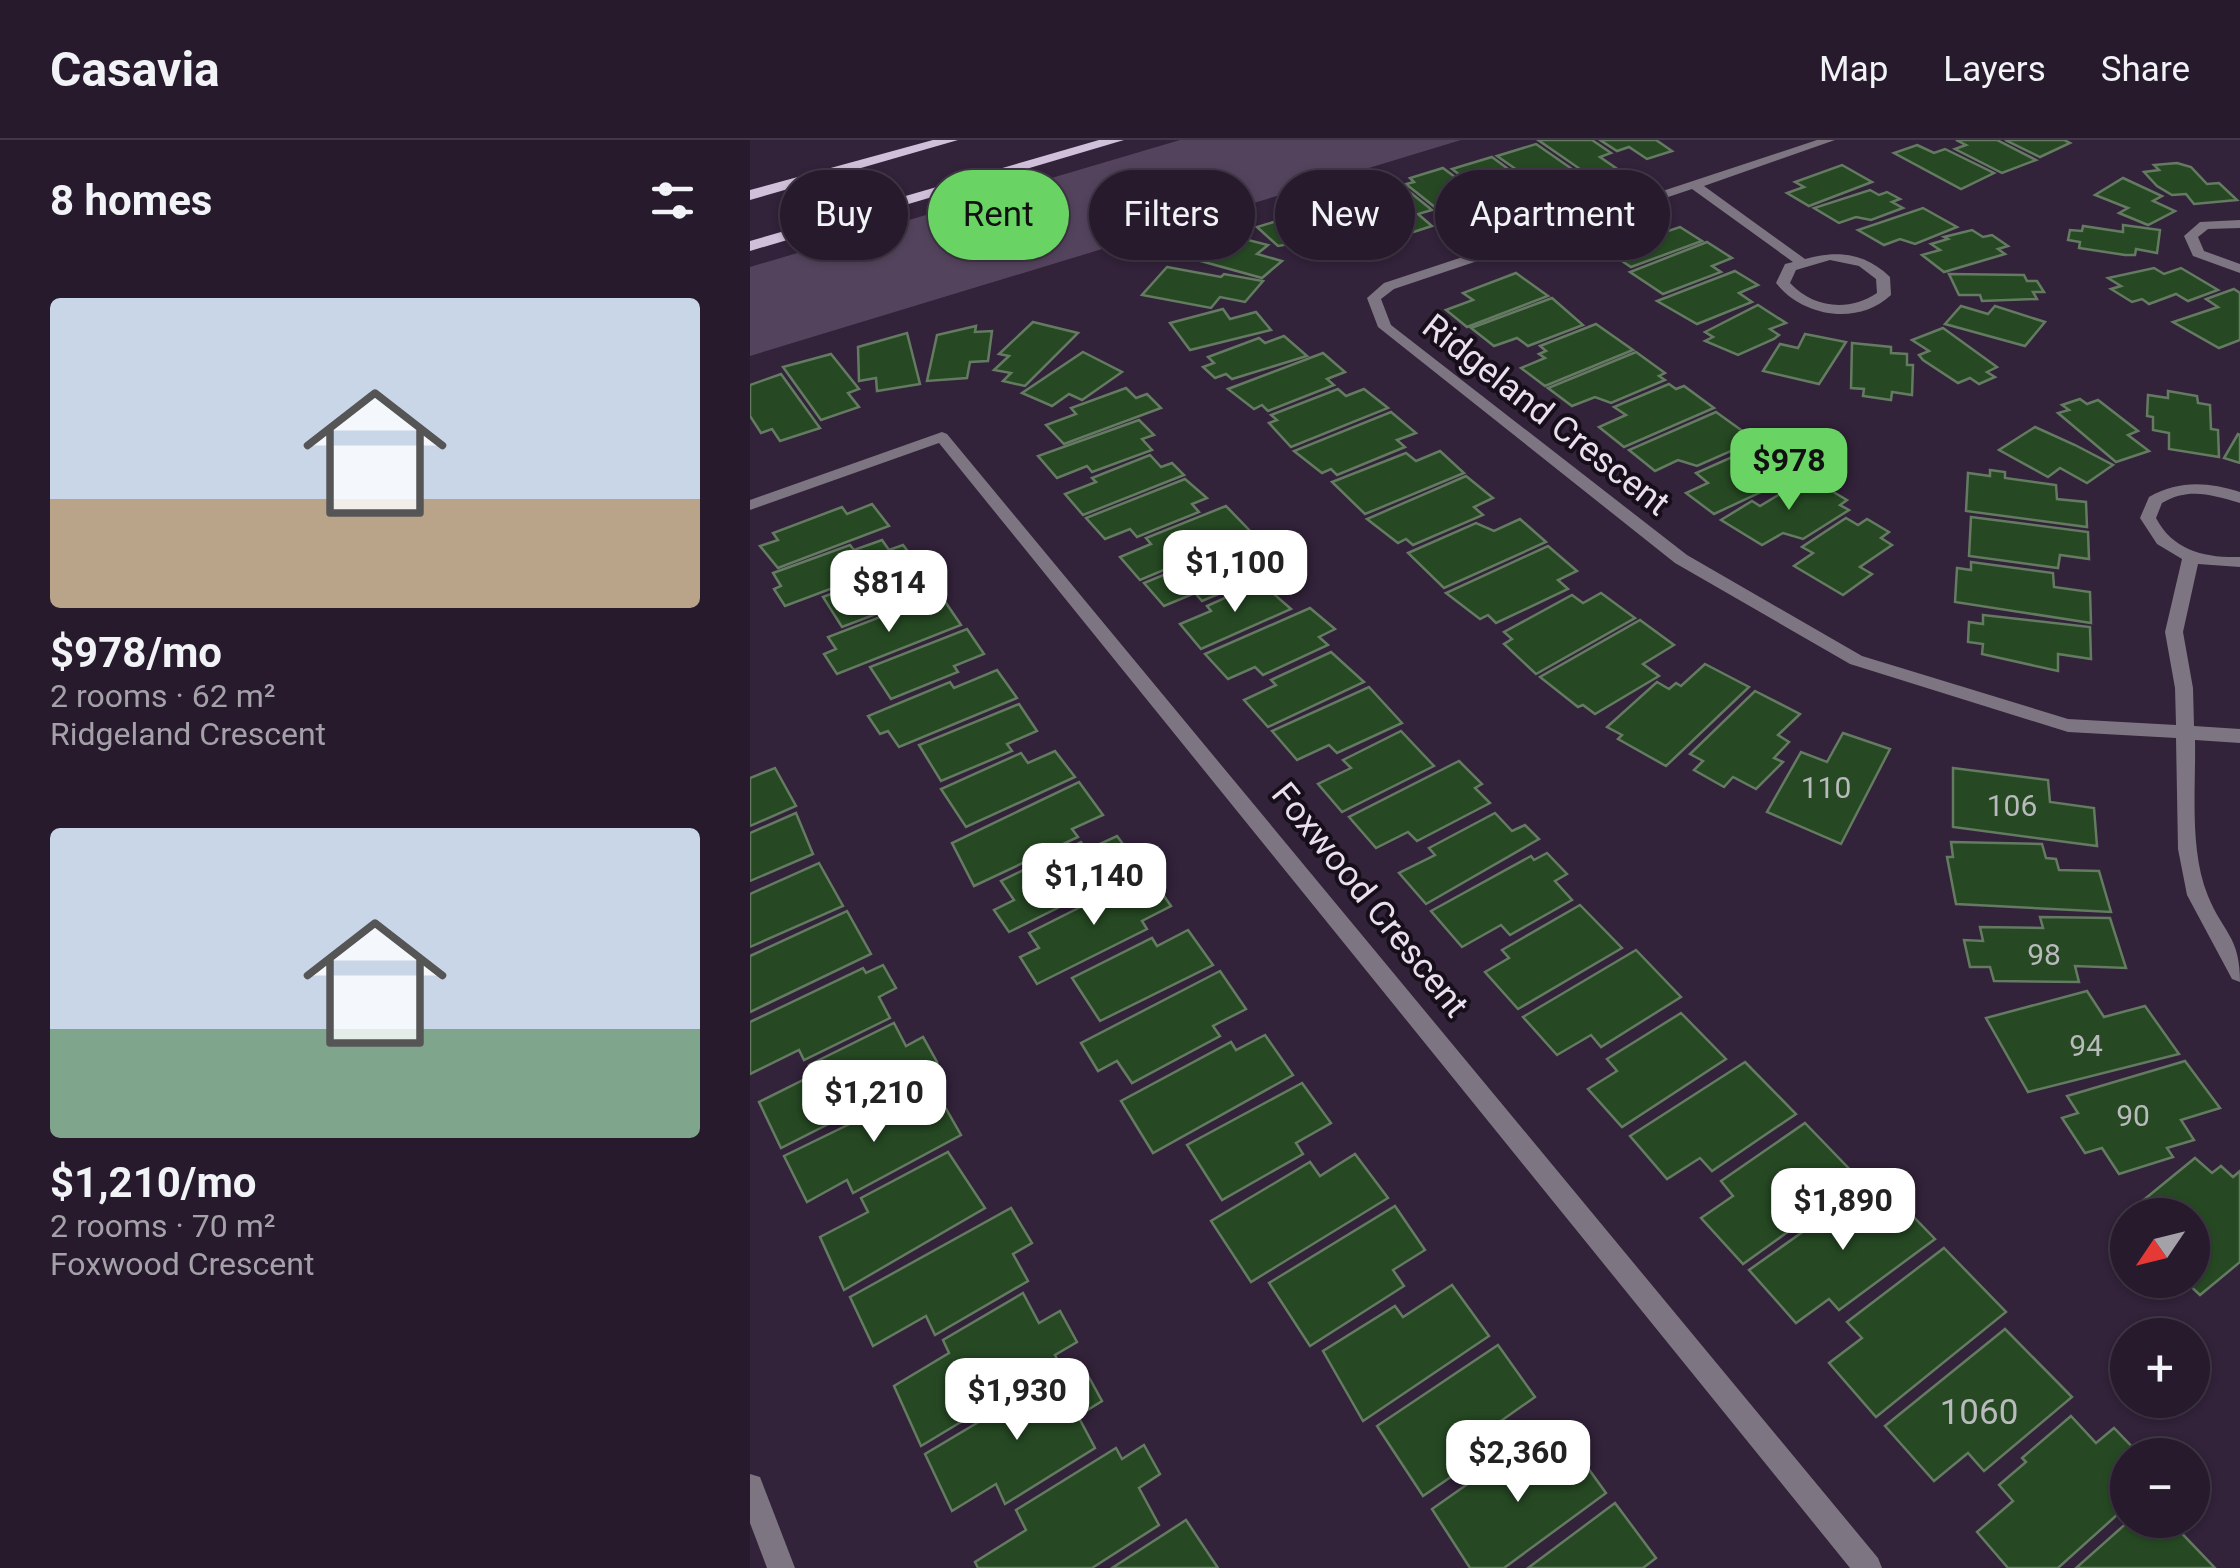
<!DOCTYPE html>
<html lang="en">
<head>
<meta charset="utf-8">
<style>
  :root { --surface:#261a2c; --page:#322738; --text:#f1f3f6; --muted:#a4a1a9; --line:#423848; --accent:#69d464 }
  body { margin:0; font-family:Roboto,sans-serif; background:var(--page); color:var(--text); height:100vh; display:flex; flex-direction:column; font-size:38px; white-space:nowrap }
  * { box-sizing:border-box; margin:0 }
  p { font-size:32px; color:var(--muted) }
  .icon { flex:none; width:55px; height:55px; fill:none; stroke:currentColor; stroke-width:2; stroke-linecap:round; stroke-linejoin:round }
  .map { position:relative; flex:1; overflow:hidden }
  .drawer { display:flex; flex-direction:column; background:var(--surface); width:750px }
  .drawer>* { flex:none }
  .guide { position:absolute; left:30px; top:30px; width:950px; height:90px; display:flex; gap:20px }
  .needle { width:65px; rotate:235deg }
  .tools { position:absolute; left:1360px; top:1058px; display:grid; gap:20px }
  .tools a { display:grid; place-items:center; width:100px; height:100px; border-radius:50%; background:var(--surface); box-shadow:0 2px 8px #0004,0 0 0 2px var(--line); font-size:50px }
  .price { position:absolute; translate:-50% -85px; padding:0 22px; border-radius:20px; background:#fff; color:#222; font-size:32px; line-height:65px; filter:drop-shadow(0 2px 5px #0008) }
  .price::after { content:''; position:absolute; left:50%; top:60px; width:30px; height:22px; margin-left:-15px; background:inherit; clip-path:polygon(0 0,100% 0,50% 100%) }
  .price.active { background:var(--accent); color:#111 }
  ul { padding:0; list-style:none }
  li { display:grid; align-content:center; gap:20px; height:530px; padding:0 50px }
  li span { display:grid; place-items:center; height:310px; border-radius:10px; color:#555 }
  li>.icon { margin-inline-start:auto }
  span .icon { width:180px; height:180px; fill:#fffc; stroke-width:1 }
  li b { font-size:42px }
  h2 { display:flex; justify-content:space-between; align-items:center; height:120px; padding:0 50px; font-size:42px }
  .tag { padding:0 35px; border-radius:45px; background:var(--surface); box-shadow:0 2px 8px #0004,0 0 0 2px var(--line); font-size:35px; line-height:90px }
  .tag.active { background:var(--accent); color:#111 }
  header { display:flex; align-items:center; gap:60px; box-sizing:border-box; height:140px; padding:0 50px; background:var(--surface); border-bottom:2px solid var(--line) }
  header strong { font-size:48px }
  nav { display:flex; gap:55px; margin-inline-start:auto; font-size:35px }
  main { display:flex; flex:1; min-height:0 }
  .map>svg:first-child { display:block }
  .green { fill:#54435d }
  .building { fill:#264923; stroke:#647b62; stroke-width:2.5 }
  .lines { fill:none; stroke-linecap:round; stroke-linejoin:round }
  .minor { fill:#7d7581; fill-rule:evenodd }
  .primary { fill:#d1c0da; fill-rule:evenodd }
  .labels { text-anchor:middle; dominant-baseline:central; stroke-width:8; stroke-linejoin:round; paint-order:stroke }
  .number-label { font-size:30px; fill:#b8babb }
  .street-label { font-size:35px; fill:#e9dfee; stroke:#160f1a }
  .near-number-label { font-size:35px; fill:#b8babb }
</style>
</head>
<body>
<header>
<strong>Casavia</strong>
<nav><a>Map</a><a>Layers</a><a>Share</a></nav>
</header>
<main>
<section class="drawer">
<h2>8 homes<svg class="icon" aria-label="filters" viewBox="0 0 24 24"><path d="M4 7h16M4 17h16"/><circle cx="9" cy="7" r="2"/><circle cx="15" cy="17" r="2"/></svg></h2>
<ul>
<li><span style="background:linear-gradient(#c9d6e8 65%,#b9a48a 0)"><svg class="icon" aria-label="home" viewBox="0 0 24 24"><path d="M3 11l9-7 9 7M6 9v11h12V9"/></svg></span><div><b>$978/mo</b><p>2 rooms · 62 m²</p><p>Ridgeland Crescent</p></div></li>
<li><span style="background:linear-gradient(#c9d6e8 65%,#7fa58c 0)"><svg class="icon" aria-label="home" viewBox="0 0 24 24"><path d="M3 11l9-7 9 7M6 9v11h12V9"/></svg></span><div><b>$1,210/mo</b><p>2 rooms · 70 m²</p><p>Foxwood Crescent</p></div></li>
</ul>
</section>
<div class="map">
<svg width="1490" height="1428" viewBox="0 0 1490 1428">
  <rect width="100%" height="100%" fill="#32223a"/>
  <polygon class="green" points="430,0 711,0 0,216 0,127"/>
  <g class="building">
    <polygon points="788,0 842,0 861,13 850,17 866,28 840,36"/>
    <polygon points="850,0 906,0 922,11 897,19 879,7 867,11"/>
    <polygon points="1206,0 1247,0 1286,20 1252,33 1205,9 1216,5"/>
    <polygon points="1255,0 1314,0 1320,3 1290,17"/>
    <polygon points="786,4 835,38 808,46 792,35 780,39 747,16"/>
    <polygon points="1167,5 1184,13 1195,9 1244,33 1211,49 1144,13"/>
    <polygon points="742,17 773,40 760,44 777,56 749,65 702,29"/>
    <polygon points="1427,23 1441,27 1457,44 1469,43 1487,60 1444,64 1436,54 1422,55 1407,46 1394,32 1409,30 1404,25"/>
    <polygon points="1092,25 1122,42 1059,66 1037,53 1054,47 1045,42"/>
    <polygon points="693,28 745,67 715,76 699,64 686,68 656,44 664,42 660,38"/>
    <polygon points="1373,38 1412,56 1403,61 1425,71 1398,85 1369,73 1378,68 1345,55"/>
    <polygon points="651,45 682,70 668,74 682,86 654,95 607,58"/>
    <polygon points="1120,50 1129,55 1137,52 1150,59 1142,62 1153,68 1121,80 1106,77 1089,83 1064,68"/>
    <polygon points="601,58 648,96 617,106 602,93 587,97 557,72"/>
    <polygon points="1173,68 1207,87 1165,104 1150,99 1134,105 1108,90"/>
    <polygon points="550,74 564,82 589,104 558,114 546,103 528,106 507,87"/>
    <polygon points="1373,85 1410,90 1407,113 1386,109 1385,115 1375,115 1329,108 1330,102 1318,100 1320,90 1332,91 1333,86 1373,92"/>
    <polygon points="930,87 952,101 881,127 851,107 897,90 909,94"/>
    <polygon points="1222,90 1233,97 1242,95 1258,106 1248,109 1255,114 1194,132 1172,115 1190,110 1181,104 1198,99 1194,97"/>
    <polygon points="463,91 518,105 507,114 532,121 512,138 429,115"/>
    <polygon points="957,102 982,118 962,126 971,132 913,154 880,132"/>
    <polygon points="417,127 471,137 474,134 513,141 495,162 470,157 461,168 392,155"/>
    <polygon points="1404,128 1414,134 1431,128 1468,150 1438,161 1426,154 1399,164 1392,159 1382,162 1361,149 1371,146 1358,138"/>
    <polygon points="985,131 1008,145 989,153 1002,162 947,184 907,161"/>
    <polygon points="766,133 798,156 717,187 696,170 723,160 713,153"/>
    <polygon points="1199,134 1274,135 1277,141 1287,141 1294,152 1283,152 1287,159 1232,161 1230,155 1209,155"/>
    <polygon points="1484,149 1490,153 1490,200 1469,208 1423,182 1468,167 1456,159"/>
    <polygon points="802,158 833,185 778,206 767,198 744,206 721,188"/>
    <polygon points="1008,165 1036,183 1020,189 1029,195 1024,199 988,215 955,201 963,197 955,192"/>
    <polygon points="1211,166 1238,174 1245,166 1295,182 1275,206 1195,184"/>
    <polygon points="473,169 480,179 506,172 521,190 440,210 420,183"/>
    <polygon points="283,182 328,193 275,246 253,241 261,233 244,230 259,216 249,214"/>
    <polygon points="846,184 883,210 795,246 771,228 795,218 789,214 796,211 790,206"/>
    <polygon points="226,186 225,192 242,191 238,221 220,222 217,238 177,241 187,195"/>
    <polygon points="1193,188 1247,227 1237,232 1245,237 1229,244 1220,238 1208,243 1173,220 1169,215 1179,211 1162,200"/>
    <polygon points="157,193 170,244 127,251 126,238 109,241 108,207"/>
    <polygon points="1055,194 1096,202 1069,244 1013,231 1030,204 1048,208"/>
    <polygon points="534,196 557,216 482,239 476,234 465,238 453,227 464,223 458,217 509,198 515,203"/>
    <polygon points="1102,203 1141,207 1141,213 1157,214 1157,225 1163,225 1162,255 1142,252 1141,260 1113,256 1114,249 1101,248"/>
    <polygon points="333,212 372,232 332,260 319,254 302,266 272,253"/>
    <polygon points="886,212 915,233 909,236 915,240 861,263 845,257 822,266 798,248"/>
    <polygon points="573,213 595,232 577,239 584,245 518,271 512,265 504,269 478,249"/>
    <polygon points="81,214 109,249 98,253 109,267 71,280 33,227"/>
    <polygon points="31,234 70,288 30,301 22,289 11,293 0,276 0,245"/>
    <polygon points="919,244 926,249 934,246 964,268 874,307 849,287 876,275 864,267"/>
    <polygon points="376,248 386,258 397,254 411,268 314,304 296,285 326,274 321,268"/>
    <polygon points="588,249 596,256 614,249 638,268 541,307 519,283 527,280 521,275"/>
    <polygon points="1418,251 1447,256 1448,263 1460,265 1461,289 1468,290 1469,317 1419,309 1419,293 1403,290 1403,277 1397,276 1398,255 1418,258"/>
    <polygon points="1330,259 1337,264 1348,260 1388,291 1378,295 1399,311 1366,322 1308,273 1319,270 1312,265"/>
    <polygon points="641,272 666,293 647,300 655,307 587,335 581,329 572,333 544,311"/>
    <polygon points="966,272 998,295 990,299 997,304 947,326 928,320 905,331 879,310"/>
    <polygon points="389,280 404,295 392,299 402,310 342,332 337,326 307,338 288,316"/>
    <polygon points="1285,287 1325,305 1363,325 1337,343 1310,328 1298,337 1249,310"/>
    <polygon points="1488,294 1490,295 1490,323 1474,318"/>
    <polygon points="1016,302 1056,331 964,374 936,353 958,343 946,333"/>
    <polygon points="690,311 714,333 615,374 582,342 656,313 666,321"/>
    <polygon points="400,315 411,327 422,323 434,335 333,375 315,354 346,342 342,338"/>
    <polygon points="1240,330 1255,332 1255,338 1306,345 1307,359 1336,362 1337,387 1216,371 1218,333 1240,336"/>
    <polygon points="716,336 743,358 724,367 733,375 663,405 656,399 648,403 617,379"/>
    <polygon points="1058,337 1097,360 1090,365 1099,370 1053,399 1033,393 1012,405 971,380 1002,361 1010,366"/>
    <polygon points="435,339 457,358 442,364 449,372 387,397 380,389 355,399 336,378"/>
    <polygon points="122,364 139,386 28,428 10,406 28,400 23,393 92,367 97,374"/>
    <polygon points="476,366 502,393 390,440 370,417 401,404 396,398"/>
    <polygon points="1221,377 1338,392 1339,419 1310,415 1308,428 1219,416"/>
    <polygon points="1096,378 1108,385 1117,379 1139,392 1131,398 1142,405 1110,427 1122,434 1093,455 1044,426 1063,413 1052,407"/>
    <polygon points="770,379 796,402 694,448 658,413 726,383 744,391"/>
    <polygon points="508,396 526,415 519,417 530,428 452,461 445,453 414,466 394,443"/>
    <polygon points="132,400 139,410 153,405 163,418 35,466 24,449 31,446 23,433 100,405 104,410"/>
    <polygon points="798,406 827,431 808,440 818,449 746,483 738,475 730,479 696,453"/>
    <polygon points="167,422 182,445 154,456 158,462 92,487 73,457"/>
    <polygon points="1221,422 1303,433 1304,447 1340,452 1341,483 1205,462 1207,428 1221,430"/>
    <polygon points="510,442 541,469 451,509 430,484 461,471 457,466"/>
    <polygon points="851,453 885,478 786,534 754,504 762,499 754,492 822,455 833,463"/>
    <polygon points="194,460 211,485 87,534 74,514 86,509 78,497 156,467 160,473"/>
    <polygon points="560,468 585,489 569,497 578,505 513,535 505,527 478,539 455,514"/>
    <polygon points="1233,475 1340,487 1341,519 1308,514 1308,531 1232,514 1233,504 1218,502 1219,482 1233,484"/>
    <polygon points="890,480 924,505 893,524 909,536 845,574 833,565 828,567 790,537"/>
    <polygon points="217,489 234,514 204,526 208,532 141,559 120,527"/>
    <polygon points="581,512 614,542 518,587 494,560 526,545 521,540"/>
    <polygon points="955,524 999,547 916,626 868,599 872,595 857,587 907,542 919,549 926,543 931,546"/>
    <polygon points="247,530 267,558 149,607 138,591 130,594 118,576 200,542 204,548"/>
    <polygon points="619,547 652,583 587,613 579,605 547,620 522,591"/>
    <polygon points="1005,551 1050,574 1028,595 1039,602 1024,618 1033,622 1006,649 983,637 974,647 944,630 953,621 940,614"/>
    <polygon points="269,564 287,591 257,604 262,611 191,641 169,605"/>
    <polygon points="651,591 684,626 592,672 568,644 601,628 593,620"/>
    <polygon points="1093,593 1140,609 1091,704 1017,672 1051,612 1077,622"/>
    <polygon points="305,611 325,637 216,687 191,649 271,613 278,623"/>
    <polygon points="709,621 732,644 725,648 740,663 667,701 658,692 626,708 599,677"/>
    <polygon points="25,628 46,666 0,686 0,638"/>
    <polygon points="1203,628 1298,640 1300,662 1344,668 1347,706 1203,687"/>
    <polygon points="329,642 353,675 322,689 328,697 224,746 202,703"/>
    <polygon points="46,673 63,714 0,741 0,693"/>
    <polygon points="745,673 762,691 775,685 789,699 676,764 649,733 685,715 679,708"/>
    <polygon points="367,696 390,727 259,792 244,770 264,760 251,741 331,702 337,710"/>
    <polygon points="1201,702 1292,704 1296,718 1306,719 1309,730 1349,731 1361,772 1206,764 1197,717 1203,717"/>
    <polygon points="797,713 817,734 805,741 822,760 760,795 751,785 712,807 681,771 781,716 784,720"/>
    <polygon points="69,723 93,766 0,807 0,754"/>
    <polygon points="398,733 421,766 392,781 397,789 287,844 270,817 289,808 279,793"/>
    <polygon points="830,765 872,808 768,869 735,832 759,818 752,810"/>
    <polygon points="97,771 121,814 0,872 0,816"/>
    <polygon points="1290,777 1360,778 1376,828 1325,826 1329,842 1244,841 1240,827 1220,827 1214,800 1233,801 1230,787 1293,788"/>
    <polygon points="438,790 463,825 350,881 322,838 402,798 407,806"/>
    <polygon points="886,810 931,857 851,907 841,895 807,915 773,877"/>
    <polygon points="133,825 146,848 129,857 140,878 54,920 49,910 0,934 0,882 113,828 116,833"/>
    <polygon points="470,831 496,869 463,886 470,896 382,943 367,921 348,931 331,903"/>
    <polygon points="1337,851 1354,877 1395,866 1429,914 1278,952 1236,878"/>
    <polygon points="931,873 976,919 872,987 838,949 867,931 857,919"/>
    <polygon points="144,883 156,906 173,897 187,922 170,931 173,936 31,1008 9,962 63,935 59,925"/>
    <polygon points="515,895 543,935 403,1013 371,961 481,902 486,910"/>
    <polygon points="1435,921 1470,968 1431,980 1444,1000 1417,1008 1423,1017 1369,1034 1352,1008 1335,1013 1312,978 1328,973 1317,956"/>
    <polygon points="995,922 1046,974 962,1031 950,1018 917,1039 880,996"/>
    <polygon points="552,943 581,983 546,1003 553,1014 472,1060 437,1005"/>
    <polygon points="182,944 211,995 103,1053 97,1040 57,1062 34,1016"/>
    <polygon points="1055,983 1110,1040 993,1124 951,1078 983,1056 971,1041"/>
    <polygon points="198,1012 235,1068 94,1150 70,1097 118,1072 111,1058"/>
    <polygon points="605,1014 638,1058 501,1142 461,1081 560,1022 570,1036"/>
    <polygon points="1445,1018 1462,1033 1471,1026 1483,1037 1490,1031 1490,1122 1450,1155 1434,1140 1442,1140 1442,1075 1378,1075 1378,1079 1374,1076"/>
    <polygon points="1127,1039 1185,1099 1089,1170 1079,1159 1046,1183 999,1130"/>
    <polygon points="645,1066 675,1110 643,1130 654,1146 560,1206 519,1143"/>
    <polygon points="261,1068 282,1103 263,1114 278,1141 185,1195 176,1176 123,1206 100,1157"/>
    <polygon points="1194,1108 1256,1172 1126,1277 1079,1223 1112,1198 1097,1182"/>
    <polygon points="702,1145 739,1196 613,1281 573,1211 645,1166 653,1177"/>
    <polygon points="273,1153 289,1183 310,1171 327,1202 305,1215 309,1223 171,1306 144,1246 199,1213 193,1200"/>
    <polygon points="1255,1189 1322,1257 1234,1331 1218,1313 1184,1341 1135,1286"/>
    <polygon points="748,1205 785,1257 748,1283 758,1298 673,1356 627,1286"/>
    <polygon points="335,1230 352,1261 328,1276 345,1308 255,1364 246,1344 202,1371 175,1314 304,1237 309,1245"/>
    <polygon points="1321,1276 1346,1303 1364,1288 1390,1315 1378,1315 1378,1365 1308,1428 1258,1428 1227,1392 1263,1361 1249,1345 1276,1322 1272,1318"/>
    <polygon points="814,1295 856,1353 754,1428 720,1428 682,1369 759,1315 768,1328"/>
    <polygon points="394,1305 410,1334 389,1348 409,1385 342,1428 228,1428 225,1422 276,1390 266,1370 366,1308 372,1319"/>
    <polygon points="865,1363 906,1418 893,1428 778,1428"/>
    <polygon points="436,1380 468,1428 362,1428"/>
    <polygon points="1380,1380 1419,1380 1465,1428 1326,1428"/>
  </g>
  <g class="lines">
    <g class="minor">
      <path d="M1067,0H1085L954,46L1055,119C1088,110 1115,113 1140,137L1141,155C1108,186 1053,177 1026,143L1035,124L1043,122L942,49L644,149L631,159L641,185L937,415L1112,516L1318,579L1426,585L1425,548L1415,492L1432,419L1407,404L1390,378L1399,357C1429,340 1458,342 1490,352V363C1462,355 1439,347 1412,363L1406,378C1423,411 1456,418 1490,417V427L1448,424L1433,492L1443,548L1444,586L1490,589V603L1445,600C1446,649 1439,709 1458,756C1473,793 1490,796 1490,842L1482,839L1437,755L1428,709L1426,598L1318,592L1100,524L925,423L628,187L617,158L634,143ZM1080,120L1109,126L1126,139L1127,153C1099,172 1063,168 1040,143L1046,130Z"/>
      <polygon points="1490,80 1490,88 1458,89 1448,97 1454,111 1490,124 1490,133 1443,116 1434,96 1450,82"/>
      <polygon points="192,292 197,294 1128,1418 1132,1428 1100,1428 189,303 0,370 0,360"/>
      <polygon points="0,1334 10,1337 45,1428 17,1428 0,1383"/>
    </g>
    <g class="primary">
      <polygon points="183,0 208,0 0,60 0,50"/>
      <polygon points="349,0 374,0 0,111 0,101"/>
    </g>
  </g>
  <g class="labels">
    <g class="number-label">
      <text x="1076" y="647">110</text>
      <text x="1262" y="665">106</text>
      <text x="1294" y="814">98</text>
      <text x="1336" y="905">94</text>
      <text x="1383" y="975">90</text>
    </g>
    <g class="street-label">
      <text transform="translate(796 275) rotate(38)">Ridgeland Crescent</text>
      <text transform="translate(620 760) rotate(51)">Foxwood Crescent</text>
    </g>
    <g class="near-number-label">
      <text x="1229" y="1272">1060</text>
    </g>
  </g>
</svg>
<div class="tools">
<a><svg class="needle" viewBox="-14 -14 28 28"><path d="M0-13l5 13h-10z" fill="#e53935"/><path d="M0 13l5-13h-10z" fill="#a4a1a9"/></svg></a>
<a>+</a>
<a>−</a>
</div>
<b class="price active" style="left:1039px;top:373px">$978</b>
<b class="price" style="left:485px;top:475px">$1,100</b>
<b class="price" style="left:139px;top:495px">$814</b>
<b class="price" style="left:344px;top:788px">$1,140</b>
<b class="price" style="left:124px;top:1005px">$1,210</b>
<b class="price" style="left:1093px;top:1113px">$1,890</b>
<b class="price" style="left:267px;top:1303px">$1,930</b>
<b class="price" style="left:768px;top:1365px">$2,360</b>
<div class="guide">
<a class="tag">Buy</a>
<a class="tag active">Rent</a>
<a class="tag">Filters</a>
<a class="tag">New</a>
<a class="tag">Apartment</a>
</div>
</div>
</main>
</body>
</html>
